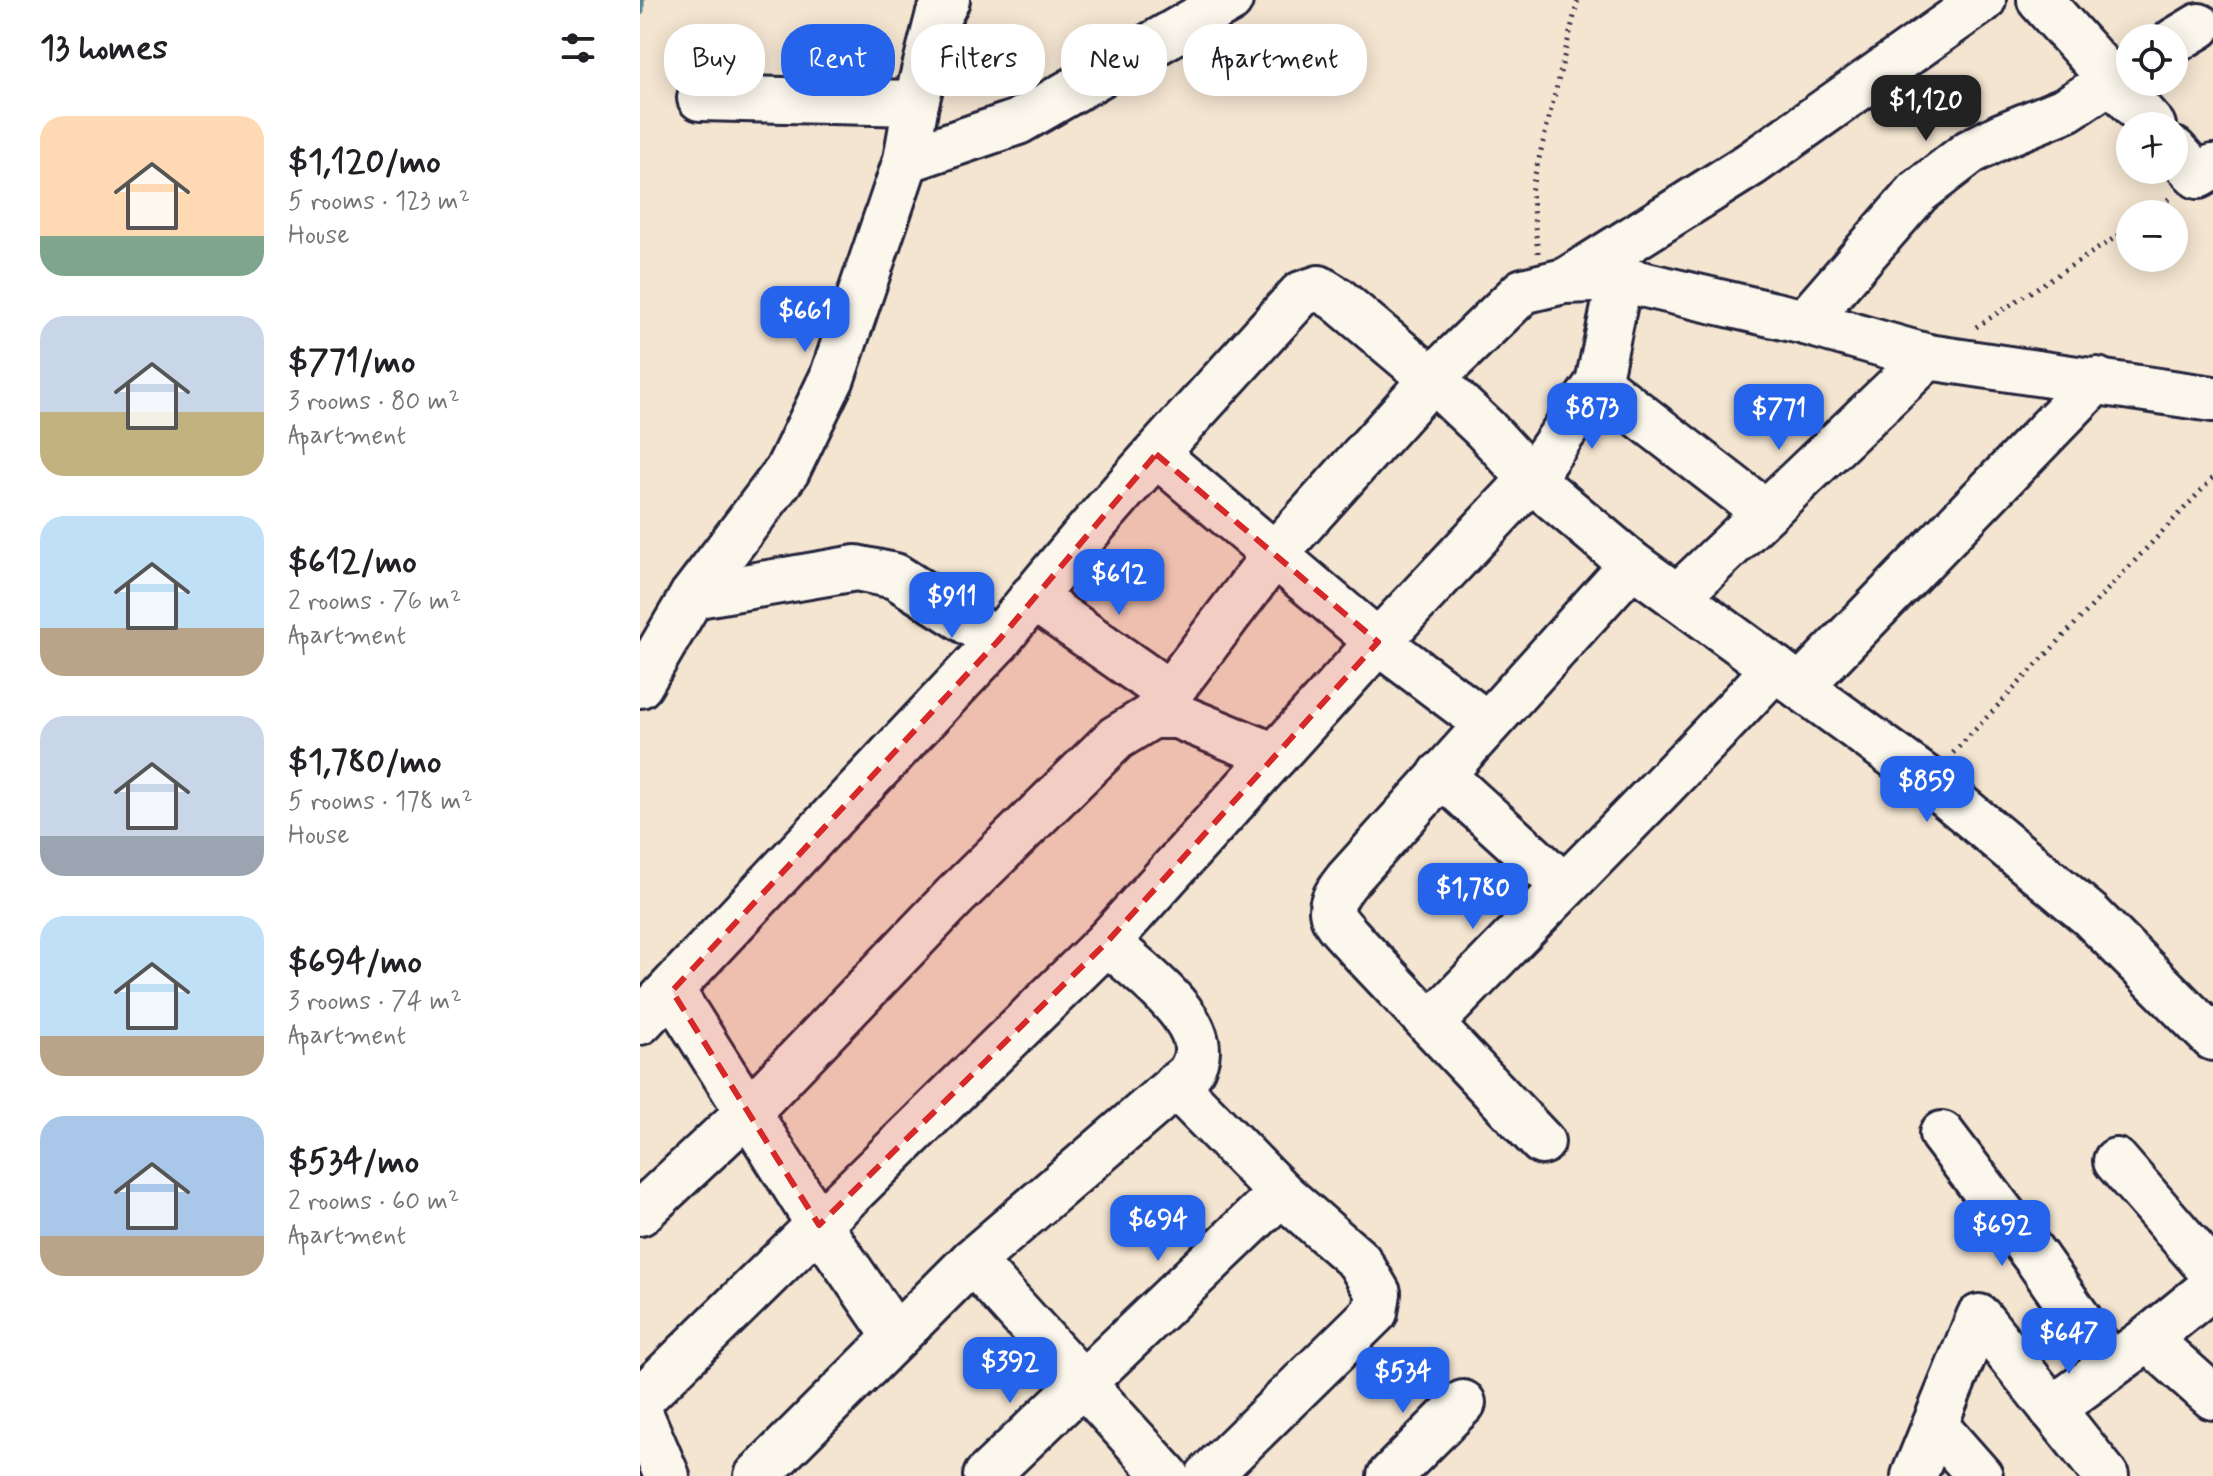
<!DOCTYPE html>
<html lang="en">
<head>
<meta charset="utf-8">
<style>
  :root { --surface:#fff; --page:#f6f6f6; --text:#202124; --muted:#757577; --accent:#2563eb }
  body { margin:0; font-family:Mynerve,sans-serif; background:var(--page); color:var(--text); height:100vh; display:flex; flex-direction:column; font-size:30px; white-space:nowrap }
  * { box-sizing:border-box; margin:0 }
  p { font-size:26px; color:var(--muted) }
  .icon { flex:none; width:44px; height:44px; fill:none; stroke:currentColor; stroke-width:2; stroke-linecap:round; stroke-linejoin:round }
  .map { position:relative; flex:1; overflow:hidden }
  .details { display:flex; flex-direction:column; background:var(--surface); width:640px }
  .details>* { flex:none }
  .top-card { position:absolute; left:24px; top:24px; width:760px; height:72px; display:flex; gap:16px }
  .fabs { position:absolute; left:1476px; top:24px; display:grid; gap:16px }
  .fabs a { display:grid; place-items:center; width:72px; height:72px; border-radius:50%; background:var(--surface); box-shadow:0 4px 20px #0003; font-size:40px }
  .price { position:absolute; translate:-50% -68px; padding:0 18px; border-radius:16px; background:var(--accent); color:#fff; font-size:26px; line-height:52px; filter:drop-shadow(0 2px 4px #0008) }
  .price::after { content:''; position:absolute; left:50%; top:48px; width:24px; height:18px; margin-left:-12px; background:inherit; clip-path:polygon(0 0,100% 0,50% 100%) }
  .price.selected { background:#222; color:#fff }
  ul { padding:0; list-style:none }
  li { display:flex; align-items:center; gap:24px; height:200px; padding:0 40px }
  li span { display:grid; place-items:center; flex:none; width:224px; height:160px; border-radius:24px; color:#555 }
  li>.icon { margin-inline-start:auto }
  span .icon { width:96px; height:96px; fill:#fffc; stroke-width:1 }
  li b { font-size:34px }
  h2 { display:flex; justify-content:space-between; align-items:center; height:96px; padding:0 40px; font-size:34px }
  .tag { padding:0 28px; border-radius:32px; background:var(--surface); box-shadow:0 4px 20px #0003; font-size:28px; line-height:72px }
  .tag.selected { background:var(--accent); color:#fff }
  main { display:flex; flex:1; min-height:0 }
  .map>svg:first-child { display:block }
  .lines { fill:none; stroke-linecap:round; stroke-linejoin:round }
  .stream { stroke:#588998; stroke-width:9 }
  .minor-casing { stroke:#22223b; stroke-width:50 }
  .path { stroke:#22223b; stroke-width:5; stroke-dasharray:2 6; stroke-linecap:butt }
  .minor { stroke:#fbf7ec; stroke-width:44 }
  .marked { fill:#d62828; fill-opacity:0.2; stroke:#d62828; stroke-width:6; stroke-dasharray:16 10; stroke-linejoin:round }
</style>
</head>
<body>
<main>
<section class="details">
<h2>13 homes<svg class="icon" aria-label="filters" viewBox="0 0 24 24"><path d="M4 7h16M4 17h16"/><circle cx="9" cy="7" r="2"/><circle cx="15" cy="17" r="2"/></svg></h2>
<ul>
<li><span style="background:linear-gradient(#ffd9b3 75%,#7fa58c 0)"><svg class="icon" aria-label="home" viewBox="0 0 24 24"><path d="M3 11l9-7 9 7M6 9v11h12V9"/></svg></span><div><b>$1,120/mo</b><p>5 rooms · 123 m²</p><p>House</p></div></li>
<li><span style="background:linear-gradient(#c9d6e8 60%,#c2b280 0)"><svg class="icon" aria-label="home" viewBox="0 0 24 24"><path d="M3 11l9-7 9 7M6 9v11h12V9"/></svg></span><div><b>$771/mo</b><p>3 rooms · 80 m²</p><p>Apartment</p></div></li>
<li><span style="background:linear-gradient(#bfe0f5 70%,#b9a48a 0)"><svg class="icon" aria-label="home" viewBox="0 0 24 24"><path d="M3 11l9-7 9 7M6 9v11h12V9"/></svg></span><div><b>$612/mo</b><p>2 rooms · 76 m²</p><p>Apartment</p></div></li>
<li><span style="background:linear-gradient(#c9d6e8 75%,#9aa5b1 0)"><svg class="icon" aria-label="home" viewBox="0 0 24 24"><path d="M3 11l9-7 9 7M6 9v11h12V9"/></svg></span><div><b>$1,780/mo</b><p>5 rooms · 178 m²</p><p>House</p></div></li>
<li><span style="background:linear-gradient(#bfe0f5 75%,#b9a48a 0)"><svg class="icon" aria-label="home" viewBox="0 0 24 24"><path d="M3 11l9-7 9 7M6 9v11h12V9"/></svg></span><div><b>$694/mo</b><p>3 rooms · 74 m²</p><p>Apartment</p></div></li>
<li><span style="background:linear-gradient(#a9c7e8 75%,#b9a48a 0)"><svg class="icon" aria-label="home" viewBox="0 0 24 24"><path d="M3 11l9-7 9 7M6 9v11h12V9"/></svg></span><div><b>$534/mo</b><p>2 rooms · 60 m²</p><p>Apartment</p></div></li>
</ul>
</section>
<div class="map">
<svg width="1573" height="1476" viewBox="0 0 1573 1476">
  <rect width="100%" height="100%" fill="#f4e5d1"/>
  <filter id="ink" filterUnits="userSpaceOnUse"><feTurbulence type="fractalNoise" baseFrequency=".0125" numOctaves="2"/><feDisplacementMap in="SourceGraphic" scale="16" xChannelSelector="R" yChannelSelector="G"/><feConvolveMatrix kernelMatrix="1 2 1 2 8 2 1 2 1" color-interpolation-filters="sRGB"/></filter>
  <g filter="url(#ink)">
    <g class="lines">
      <polyline class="stream" points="0,11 0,0"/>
      <g class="minor-casing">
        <g id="minor">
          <polyline points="1400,0 1513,126"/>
          <polyline points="1534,41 1559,26"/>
          <polyline points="60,98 276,103"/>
          <polyline points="1534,150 1558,176 1573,167"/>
          <polyline points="266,160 378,122 590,0"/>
          <polyline points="927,280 1111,164 1343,0"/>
          <polyline points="1165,322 1278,192 1330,152 1361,136 1427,109 1490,68"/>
          <polyline points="958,383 1125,512"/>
          <polyline points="516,454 738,642 847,724"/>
          <polyline points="52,596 216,568 255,576 358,641"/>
          <polyline points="392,597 528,692"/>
          <polyline points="1037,597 1288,357"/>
          <polyline points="0,685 52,596 147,471 192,378 266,160 276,103 298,17 307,0"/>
          <polyline points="1160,687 1457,380"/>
          <polyline points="512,716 634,555 792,379 883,291 924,281 980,279 1165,322 1288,357 1573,399"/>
          <polyline points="801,774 924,886"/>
          <polyline points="32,991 179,1225 256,1337"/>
          <path d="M0,1022L358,641C452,520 558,408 661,294L679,288L697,299L792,379L845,429L891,479L992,564L1288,780L1450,915L1573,1038"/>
          <path d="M791,1024C905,905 1023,789 1135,668"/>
          <polyline points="535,1085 641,1193 719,1261 738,1293 735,1312 568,1476"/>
          <polyline points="1302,1134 1397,1259 1471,1365"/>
          <path d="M902,1142L718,947C693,918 680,914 707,880L992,564"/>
          <polyline points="1476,1161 1573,1273"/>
          <polyline points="0,1213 109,1111 315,896 476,738 512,716 537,716 635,756"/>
          <polyline points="332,1261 527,1476"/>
          <polyline points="1508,1339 1573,1397"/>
          <polyline points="0,1400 467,942 738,642 891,479 958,383 980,279"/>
          <polyline points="1412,1409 1508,1339 1573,1286"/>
          <polyline points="0,1413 27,1476"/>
          <polyline points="1295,1425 1340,1476"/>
          <path d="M117,1476L332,1261L549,1074C553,1067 557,1059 557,1051C558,1012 494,967 467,942"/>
          <polyline points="346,1476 641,1193"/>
          <polyline points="750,1476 823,1403"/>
          <polyline points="1274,1476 1339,1317 1466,1476"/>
        </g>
      </g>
      <g class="path">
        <polyline points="1508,214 1530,198"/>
        <polyline points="898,253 891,191 938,0"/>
        <polyline points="1336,327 1490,228"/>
        <polyline points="1313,753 1573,478"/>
      </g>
      <use href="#minor" class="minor"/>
    </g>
  </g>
  <path class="marked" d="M516,454L738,642L467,942L179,1225L32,991L358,641Z"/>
</svg>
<div class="fabs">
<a><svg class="icon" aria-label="locate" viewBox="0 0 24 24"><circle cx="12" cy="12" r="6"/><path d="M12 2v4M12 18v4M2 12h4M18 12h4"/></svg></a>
<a>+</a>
<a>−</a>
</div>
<b class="price selected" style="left:1286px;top:143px">$1,120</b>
<b class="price" style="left:165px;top:354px">$661</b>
<b class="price" style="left:952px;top:451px">$873</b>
<b class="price" style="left:1139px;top:452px">$771</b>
<b class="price" style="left:479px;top:617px">$612</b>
<b class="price" style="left:312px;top:640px">$911</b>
<b class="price" style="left:1287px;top:824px">$859</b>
<b class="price" style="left:833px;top:931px">$1,780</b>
<b class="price" style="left:518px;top:1263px">$694</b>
<b class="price" style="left:1362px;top:1268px">$692</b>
<b class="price" style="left:1429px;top:1376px">$647</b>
<b class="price" style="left:370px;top:1405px">$392</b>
<b class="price" style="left:763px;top:1415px">$534</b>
<div class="top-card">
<a class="tag">Buy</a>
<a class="tag selected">Rent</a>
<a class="tag">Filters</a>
<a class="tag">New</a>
<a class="tag">Apartment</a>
</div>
</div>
</main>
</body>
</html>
